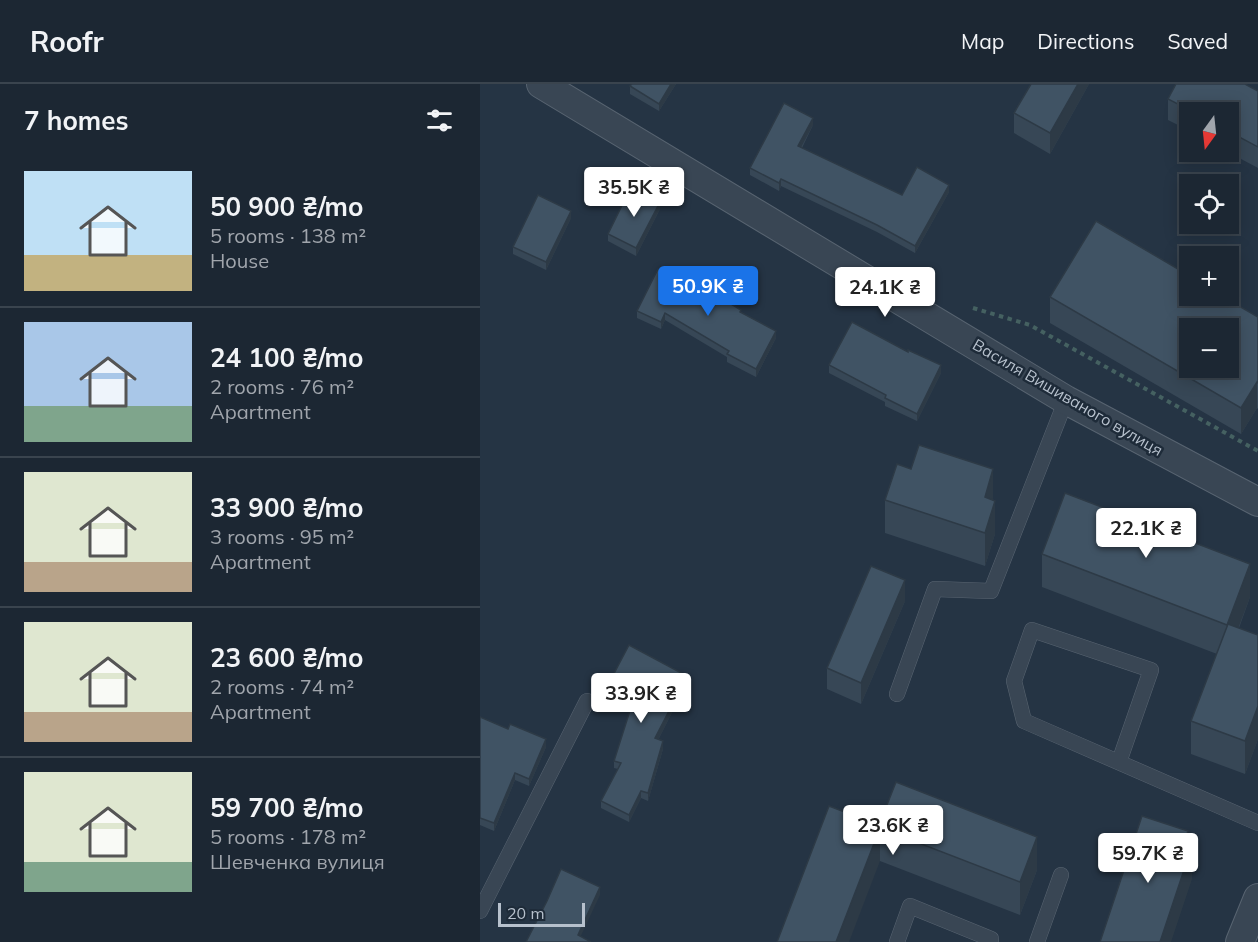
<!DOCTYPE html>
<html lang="en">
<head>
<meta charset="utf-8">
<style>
  :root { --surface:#1c2733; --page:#252f3b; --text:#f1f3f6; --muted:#a0a5ac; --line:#3a444e; --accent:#1a73e8 }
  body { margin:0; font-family:Mulish,sans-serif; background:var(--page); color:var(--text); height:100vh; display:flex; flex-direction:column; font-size:22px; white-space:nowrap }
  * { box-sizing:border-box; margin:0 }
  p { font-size:20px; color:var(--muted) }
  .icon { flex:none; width:33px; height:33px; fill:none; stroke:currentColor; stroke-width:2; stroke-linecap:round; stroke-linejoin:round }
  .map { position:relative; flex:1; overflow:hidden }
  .side { display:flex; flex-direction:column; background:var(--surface); width:480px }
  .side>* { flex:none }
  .needle { width:39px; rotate:195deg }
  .tools { position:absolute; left:699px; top:18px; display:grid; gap:12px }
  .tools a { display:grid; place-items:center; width:60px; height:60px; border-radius:0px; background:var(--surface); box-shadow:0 3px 15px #0003,0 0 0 2px var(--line); font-size:30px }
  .scale { position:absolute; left:18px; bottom:15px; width:87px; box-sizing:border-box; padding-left:6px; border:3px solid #b7c1cd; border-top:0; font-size:16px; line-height:21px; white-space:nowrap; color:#b7c1cd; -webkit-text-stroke:4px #1e2b39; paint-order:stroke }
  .price { position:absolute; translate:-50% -51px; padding:0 14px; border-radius:6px; background:#fff; color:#222; font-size:20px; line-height:39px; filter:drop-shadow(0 2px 3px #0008) }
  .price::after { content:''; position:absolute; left:50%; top:36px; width:18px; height:14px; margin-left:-9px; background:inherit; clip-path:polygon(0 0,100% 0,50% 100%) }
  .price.selected { background:var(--accent); color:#fff }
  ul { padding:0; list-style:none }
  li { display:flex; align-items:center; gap:18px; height:150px; padding:0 24px }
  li+li { border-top:2px solid var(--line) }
  li span { display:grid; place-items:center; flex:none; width:168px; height:120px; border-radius:0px; color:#555 }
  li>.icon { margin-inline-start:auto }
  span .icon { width:72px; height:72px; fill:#fffc; stroke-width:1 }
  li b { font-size:26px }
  h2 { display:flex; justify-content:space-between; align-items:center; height:72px; padding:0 24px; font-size:26px }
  header { display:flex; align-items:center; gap:36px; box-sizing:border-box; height:84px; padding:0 30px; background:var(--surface); border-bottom:2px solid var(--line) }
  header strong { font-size:28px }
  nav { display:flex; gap:33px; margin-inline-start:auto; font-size:21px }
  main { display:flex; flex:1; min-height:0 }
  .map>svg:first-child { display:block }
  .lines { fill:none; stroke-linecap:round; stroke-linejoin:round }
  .lane-casing { stroke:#586471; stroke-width:16 }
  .street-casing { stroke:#586471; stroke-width:30 }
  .path { stroke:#456161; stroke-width:4; stroke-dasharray:4.5 4.5; stroke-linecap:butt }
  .lane { stroke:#394654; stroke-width:15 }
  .street { stroke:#394654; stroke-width:28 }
  .wall { fill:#374756 }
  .shaded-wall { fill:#2d3a46 }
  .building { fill:#405364; stroke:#2d3a46; stroke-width:1.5; fill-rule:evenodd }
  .labels { text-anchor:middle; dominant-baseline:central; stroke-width:5; stroke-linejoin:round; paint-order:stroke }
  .street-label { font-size:16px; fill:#b7c1cd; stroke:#1e2b39 }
</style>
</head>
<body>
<header>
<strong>Roofr</strong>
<nav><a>Map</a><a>Directions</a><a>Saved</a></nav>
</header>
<main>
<section class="side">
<h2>7 homes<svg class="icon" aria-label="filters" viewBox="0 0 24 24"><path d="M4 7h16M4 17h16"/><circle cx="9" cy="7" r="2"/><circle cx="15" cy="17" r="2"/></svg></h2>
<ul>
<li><span style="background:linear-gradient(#bfe0f5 70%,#c2b280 0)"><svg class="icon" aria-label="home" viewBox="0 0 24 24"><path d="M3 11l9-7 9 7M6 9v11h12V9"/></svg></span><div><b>50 900 ₴/mo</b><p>5 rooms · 138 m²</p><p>House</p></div></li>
<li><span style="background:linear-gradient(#a9c7e8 70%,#7fa58c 0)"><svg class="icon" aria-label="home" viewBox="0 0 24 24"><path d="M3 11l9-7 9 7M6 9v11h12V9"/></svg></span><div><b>24 100 ₴/mo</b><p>2 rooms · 76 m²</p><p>Apartment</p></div></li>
<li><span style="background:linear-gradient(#dfe7d0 75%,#b9a48a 0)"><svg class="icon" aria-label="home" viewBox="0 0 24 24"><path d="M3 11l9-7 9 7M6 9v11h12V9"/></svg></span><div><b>33 900 ₴/mo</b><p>3 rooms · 95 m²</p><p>Apartment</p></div></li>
<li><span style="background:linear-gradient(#dfe7d0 75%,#b9a48a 0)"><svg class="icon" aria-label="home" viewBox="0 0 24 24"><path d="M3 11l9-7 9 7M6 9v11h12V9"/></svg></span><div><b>23 600 ₴/mo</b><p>2 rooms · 74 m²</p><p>Apartment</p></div></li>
<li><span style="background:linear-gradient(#dfe7d0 75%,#7fa58c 0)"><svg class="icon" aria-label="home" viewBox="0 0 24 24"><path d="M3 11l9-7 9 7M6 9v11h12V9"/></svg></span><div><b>59 700 ₴/mo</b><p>5 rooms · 178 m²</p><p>Шевченка вулиця</p></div></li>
</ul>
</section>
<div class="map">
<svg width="778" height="858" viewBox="0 0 778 858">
  <rect width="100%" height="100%" fill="#253444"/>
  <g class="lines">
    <g class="lane-casing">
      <g id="lane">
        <polyline points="417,610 455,505 511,507 586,316"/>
        <polyline points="639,678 671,586 552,546 534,597 544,637 778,739"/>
        <polyline points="0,827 107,617"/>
        <polyline points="417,858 430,822 511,855 511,858"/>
        <polyline points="557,858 581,791"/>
      </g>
    </g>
    <g class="street-casing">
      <g id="street">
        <polyline points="61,0 586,316 778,418"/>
        <polyline points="760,858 778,814"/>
      </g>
    </g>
    <polyline class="path" points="493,224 550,241 778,367"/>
    <use href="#lane" class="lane"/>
    <use href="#street" class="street"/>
  </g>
  <g class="wall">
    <polygon points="152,0 196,0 179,27 150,10 150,2"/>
    <polygon points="609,0 570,70 534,49 534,29"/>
    <polygon points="778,7 778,84 748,68 748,28 710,28 710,47 688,36 688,15"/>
    <polygon points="333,41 322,64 422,111 469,108 435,169 397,148 301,102 299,107 270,91 270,84"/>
    <polygon points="180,125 156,172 128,157 128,150"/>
    <polygon points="91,134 66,186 33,170 33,163"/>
    <polygon points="570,213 778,233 778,325 777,324 761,350 570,239"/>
    <polygon points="157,227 261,229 296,254 276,293 247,278 247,273 185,236 181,245 157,234"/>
    <polygon points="349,281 461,289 437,337 405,322 405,318 349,289"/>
    <polygon points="405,416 513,416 515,450 505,482 405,449"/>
    <polygon points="562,470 770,513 759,544 778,551 778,655 765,690 711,670 711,637 737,570 562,503"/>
    <polygon points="425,517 381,620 347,605 347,584"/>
    <polygon points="207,599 178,656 183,665 168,717 161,714 149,738 121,724 121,717 138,685 134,684 134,677 152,620 128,608 128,601"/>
    <polygon points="0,633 66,663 49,702 35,696 14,747 0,741"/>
    <polygon points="399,741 557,786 540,831 400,777"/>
  </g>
  <g class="shaded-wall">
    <polygon points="191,0 196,0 179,27 179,20"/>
    <polygon points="598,0 609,0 570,70 570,49"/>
    <polygon points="333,34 333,41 318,69 318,62"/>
    <polygon points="301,95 301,102 299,107 299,99"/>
    <polygon points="469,101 469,108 435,169 435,162"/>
    <polygon points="180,118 180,125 156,172 156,164"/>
    <polygon points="91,127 91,134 66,186 66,178"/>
    <polygon points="185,229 185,236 181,245 181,238"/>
    <polygon points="296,247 296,254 276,293 276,285"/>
    <polygon points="461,281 461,289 437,337 437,330"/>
    <polygon points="777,298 777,324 761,350 761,324"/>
    <polygon points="513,385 513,419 505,413"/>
    <polygon points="515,417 515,450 505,482 505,449"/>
    <polygon points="770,480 770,513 747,574 747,541"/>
    <polygon points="425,496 425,517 381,620 381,599"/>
    <polygon points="207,592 207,599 175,662 175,654"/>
    <polygon points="778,622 778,655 765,690 765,657"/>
    <polygon points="66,655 66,663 49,702 49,695"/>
    <polygon points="183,657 183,665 168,717 168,709"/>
    <polygon points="35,689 35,696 14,747 14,739"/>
    <polygon points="161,707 161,714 149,738 149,731"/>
    <polygon points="400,744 400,777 369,858 356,858"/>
    <polygon points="708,747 708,773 712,762 712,795 691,858 680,858 704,759"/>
    <polygon points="557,753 557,786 540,831 540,798"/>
    <polygon points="120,803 120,811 98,858 98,851"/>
  </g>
  <g class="building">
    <polygon points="152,0 191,0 179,20 150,2"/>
    <polygon points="551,0 598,0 570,49 534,29"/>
    <polygon points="696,0 765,0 778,7 778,63 748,47 748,28 713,28 688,15"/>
    <polygon points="304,19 333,34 318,62 422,111 437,83 469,101 435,162 397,141 301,95 299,99 270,84"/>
    <polygon points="151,103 180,118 156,164 128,150"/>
    <polygon points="58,111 91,127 66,178 33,163"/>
    <path d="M616,137L710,192V212H742L778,233V299L777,298L761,324L570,213ZM710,244H748V284H710Z"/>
    <polygon points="178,185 229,210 230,207 261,226 260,228 296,247 276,285 247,270 249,267 185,229 181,238 157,227"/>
    <polygon points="372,238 428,268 428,266 461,281 437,330 405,314 406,311 349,281"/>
    <polygon points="439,361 513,385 505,413 515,417 505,449 405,416 417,380 431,385"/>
    <polygon points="585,409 770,480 747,541 562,470"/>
    <polygon points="391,482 425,496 381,599 347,584"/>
    <polygon points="748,540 778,551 778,622 765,657 711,637"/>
    <polygon points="149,561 207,592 175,654 183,657 168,709 161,707 149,731 121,717 141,679 134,677 154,614 128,601"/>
    <polygon points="0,633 28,645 30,640 66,655 49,695 35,689 14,739 0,734"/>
    <polygon points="416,698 557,753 540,798 400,744 356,858 297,858 349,722 399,741"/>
    <polygon points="662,732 708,747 704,759 712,762 680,858 620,858"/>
    <polygon points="81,785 120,803 98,851 111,858 46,858 67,817"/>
  </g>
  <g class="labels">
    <g class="street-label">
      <text transform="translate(588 313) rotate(30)">Василя Вишиваного вулиця</text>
    </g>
  </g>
</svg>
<div class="tools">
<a><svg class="needle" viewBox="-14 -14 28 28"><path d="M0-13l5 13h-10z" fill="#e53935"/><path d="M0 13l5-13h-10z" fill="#a0a5ac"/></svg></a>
<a><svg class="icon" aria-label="locate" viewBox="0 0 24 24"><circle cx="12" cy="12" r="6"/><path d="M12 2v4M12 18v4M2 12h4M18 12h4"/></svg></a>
<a>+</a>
<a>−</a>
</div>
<div class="scale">20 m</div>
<b class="price" style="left:154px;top:134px">35.5K ₴</b>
<b class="price selected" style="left:228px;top:233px">50.9K ₴</b>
<b class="price" style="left:405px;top:234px">24.1K ₴</b>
<b class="price" style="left:666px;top:475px">22.1K ₴</b>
<b class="price" style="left:161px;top:640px">33.9K ₴</b>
<b class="price" style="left:413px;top:772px">23.6K ₴</b>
<b class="price" style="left:668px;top:800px">59.7K ₴</b>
</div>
</main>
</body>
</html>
